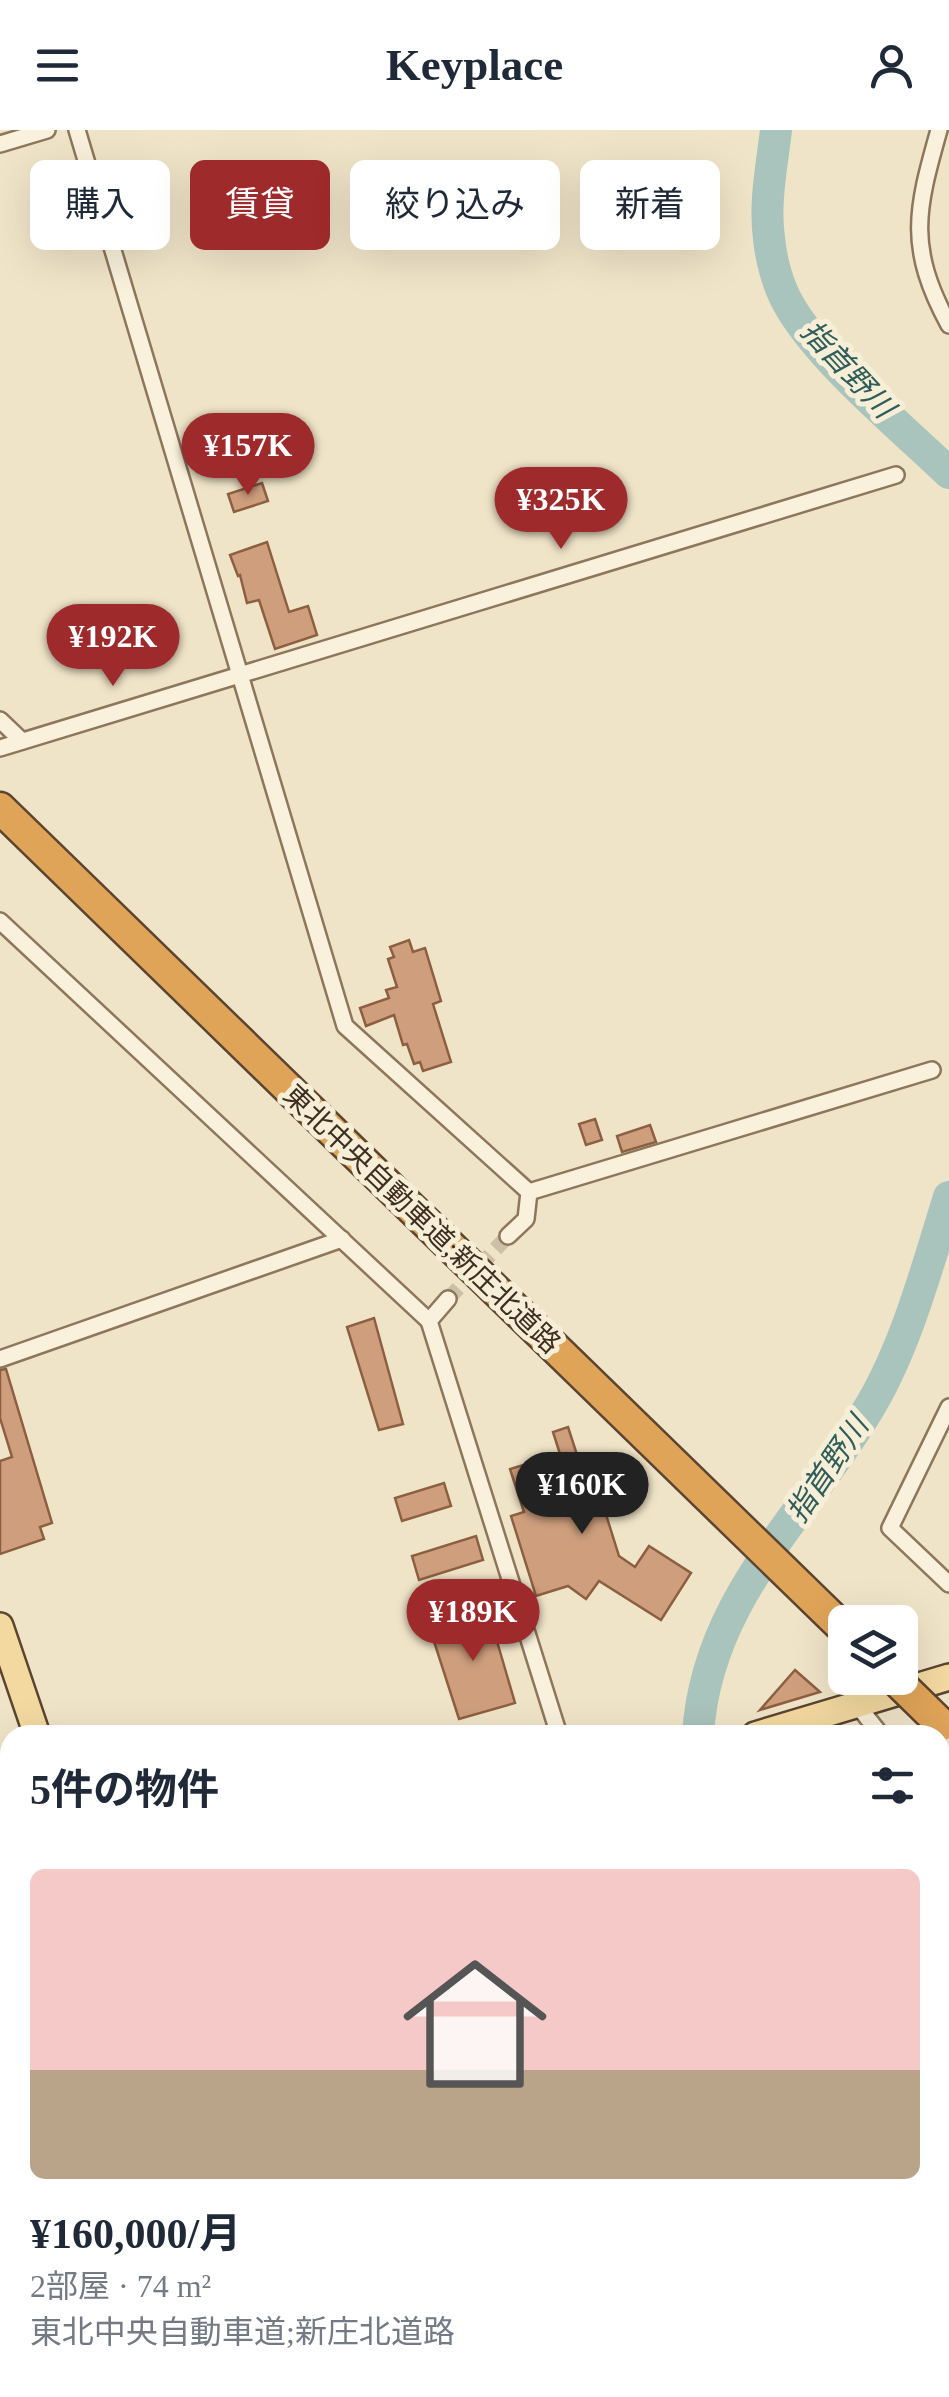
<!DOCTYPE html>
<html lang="ja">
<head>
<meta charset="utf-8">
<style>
  :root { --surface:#fff; --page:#f6f6f7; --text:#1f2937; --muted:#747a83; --line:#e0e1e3; --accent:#9e2a2b }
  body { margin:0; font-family:"Times New Roman","Noto Sans JP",serif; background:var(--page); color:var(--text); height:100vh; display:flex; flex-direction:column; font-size:38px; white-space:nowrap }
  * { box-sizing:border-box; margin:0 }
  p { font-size:32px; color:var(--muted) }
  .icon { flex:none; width:55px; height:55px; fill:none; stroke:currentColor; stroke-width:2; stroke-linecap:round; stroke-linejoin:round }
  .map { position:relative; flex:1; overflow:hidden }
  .panel { position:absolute; left:0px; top:1595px; width:950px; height:672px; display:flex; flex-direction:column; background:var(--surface); border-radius:30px 30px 0 0; box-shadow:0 10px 40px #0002 }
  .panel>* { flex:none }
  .hud { position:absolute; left:30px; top:30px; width:890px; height:90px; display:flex; gap:20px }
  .buttons { position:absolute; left:828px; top:1475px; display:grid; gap:20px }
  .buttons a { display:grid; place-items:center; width:90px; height:90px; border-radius:15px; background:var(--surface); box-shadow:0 10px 40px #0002; font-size:50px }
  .price { position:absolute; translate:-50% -85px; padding:0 22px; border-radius:35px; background:var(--accent); color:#fff; font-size:32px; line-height:65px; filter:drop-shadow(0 2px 5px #0008) }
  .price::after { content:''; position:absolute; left:50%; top:60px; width:30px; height:22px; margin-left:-15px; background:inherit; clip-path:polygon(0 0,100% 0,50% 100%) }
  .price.on { background:#222; color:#fff }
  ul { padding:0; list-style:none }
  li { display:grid; align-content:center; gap:20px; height:530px; padding:0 30px }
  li+li { border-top:2px solid var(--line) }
  li span { display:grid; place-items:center; height:310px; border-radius:15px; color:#555 }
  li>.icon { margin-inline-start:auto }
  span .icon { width:180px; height:180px; fill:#fffc; stroke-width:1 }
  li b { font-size:42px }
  h2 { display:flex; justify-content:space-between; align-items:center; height:120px; padding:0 30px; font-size:42px }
  .chip { padding:0 35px; border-radius:15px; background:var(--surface); box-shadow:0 10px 40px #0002; font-size:35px; line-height:90px }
  .chip.on { background:var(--accent); color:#fff }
  header { display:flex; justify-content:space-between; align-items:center; height:130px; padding:0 30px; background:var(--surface); font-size:45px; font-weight:600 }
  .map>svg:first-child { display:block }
  .green { fill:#c9cf9b }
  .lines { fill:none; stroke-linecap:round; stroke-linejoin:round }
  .river { stroke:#a9c4bc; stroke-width:32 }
  .building { fill:#cf9f7d; stroke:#8d5f41; stroke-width:2.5 }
  .minor-tunnel { stroke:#ccc0a6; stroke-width:15; stroke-dasharray:15 8; stroke-linecap:butt }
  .minor-casing { stroke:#8d765c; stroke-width:20 }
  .primary-casing { stroke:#5b4430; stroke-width:30 }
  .motorway-casing { stroke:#5b4430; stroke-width:35 }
  .minor { stroke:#faf1dc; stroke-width:15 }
  .primary { stroke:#f3d9a0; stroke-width:25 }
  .motorway { stroke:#e0a458; stroke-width:30 }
  .motorway-bridge-casing { stroke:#5b4430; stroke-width:35; stroke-linecap:butt }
  .motorway-bridge { stroke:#e0a458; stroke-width:30 }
  .labels { text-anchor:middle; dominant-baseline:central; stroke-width:10; stroke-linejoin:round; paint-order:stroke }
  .street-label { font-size:28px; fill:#3d2e20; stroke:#f7eed8 }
  .water-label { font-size:30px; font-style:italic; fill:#2f5d5a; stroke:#f7eed8 }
</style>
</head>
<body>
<header><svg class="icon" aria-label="menu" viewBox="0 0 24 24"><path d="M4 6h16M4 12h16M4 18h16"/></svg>Keyplace<svg class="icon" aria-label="person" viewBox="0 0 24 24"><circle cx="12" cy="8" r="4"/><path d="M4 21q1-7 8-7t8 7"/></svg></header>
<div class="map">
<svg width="949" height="2267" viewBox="0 0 949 2267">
  <rect width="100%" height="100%" fill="#f0e4c8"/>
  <polygon class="green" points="449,2258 546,2258 547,2267 449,2267"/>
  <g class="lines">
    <g class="river">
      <path d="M776,0C772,35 764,73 769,108C771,130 778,156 789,175C821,231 901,297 949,343"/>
      <path d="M698,1605C706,1468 807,1385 872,1273C907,1213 928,1134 949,1067"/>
      <polyline points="743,2258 744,2267"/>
    </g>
  </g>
  <g class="building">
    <polygon points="266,298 280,336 256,345 244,306"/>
    <polygon points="262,353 268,371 234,382 228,364"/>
    <polygon points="267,412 289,482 308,476 317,505 275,519 259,470 247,473 240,445 238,446 230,425"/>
    <polygon points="409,810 413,822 425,818 441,871 433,874 451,932 423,941 420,932 414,934 407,914 403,915 394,885 366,896 360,878 389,868 386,860 397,857 388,829 394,827 390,817"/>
    <polygon points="595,989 602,1010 586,1015 579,994"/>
    <polygon points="650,995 656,1012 622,1022 617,1006"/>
    <polygon points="374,1188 403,1294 379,1300 347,1197"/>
    <polygon points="6,1239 52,1393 40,1397 44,1409 0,1424 0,1331 12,1327 0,1288 0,1240"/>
    <polygon points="568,1297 589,1362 598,1359 619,1426 635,1437 649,1416 691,1443 661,1490 599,1451 586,1469 568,1456 536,1466 511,1386 524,1382 510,1339 560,1324 553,1302"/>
    <polygon points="444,1353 451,1376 402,1391 395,1368"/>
    <polygon points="476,1406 483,1430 419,1450 412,1426"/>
    <polygon points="487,1477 515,1573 459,1589 430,1499"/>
    <polygon points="795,1540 820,1562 760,1580"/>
  </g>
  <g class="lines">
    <polyline class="minor-tunnel" points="448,1169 508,1106"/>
    <g class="minor-casing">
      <g id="minor">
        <polyline points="77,0 345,896 529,1062 526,1089 508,1106"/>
        <path d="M939,0C916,81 907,117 949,195"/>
        <polyline points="0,14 47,0"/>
        <polyline points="0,590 22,611"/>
        <polyline points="0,618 896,345"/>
        <polyline points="0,791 429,1191"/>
        <polyline points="529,1062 932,940"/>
        <polyline points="448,1169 429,1191 559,1605"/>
        <polyline points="0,1229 342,1109"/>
        <polyline points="949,1277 890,1398 949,1454"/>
        <polyline points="858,1576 881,1605"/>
        <polyline points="940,1681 949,1693"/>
        <polyline points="940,1730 949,1710"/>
        <polyline points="940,1853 949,1858"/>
        <polyline points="0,2190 10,2190"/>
        <polyline points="440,2258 441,2267"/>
        <polyline points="557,2258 558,2267"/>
        <polyline points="703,2258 704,2267"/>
        <polyline points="793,2258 794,2267"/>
        <polyline points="175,2267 175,2258"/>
        <polyline points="250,2267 250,2258"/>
        <polyline points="310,2267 311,2258"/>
      </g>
    </g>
    <g class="primary-casing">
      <g id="primary">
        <polyline points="0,1496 37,1605"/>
        <polyline points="755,1605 949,1547"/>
        <polyline points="0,1832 10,1829"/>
        <polyline points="96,2267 96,2258"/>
      </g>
    </g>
    <g class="motorway-casing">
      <polyline id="motorway" points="0,678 845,1500"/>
    </g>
    <use href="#minor" class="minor"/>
    <use href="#primary" class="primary"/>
    <use href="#motorway" class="motorway"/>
    <g class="motorway-bridge-casing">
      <polyline id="motorway-bridge" points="894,1548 942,1595"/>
    </g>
    <use href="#motorway-bridge" class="motorway-bridge"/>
  </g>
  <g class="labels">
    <g class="street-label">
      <text transform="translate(422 1089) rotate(44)">東北中央自動車道;新庄北道路</text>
    </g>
    <g class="water-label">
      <text transform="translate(848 239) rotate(47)">指首野川</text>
      <text transform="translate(827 1339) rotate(-56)">指首野川</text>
    </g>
  </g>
</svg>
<div class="buttons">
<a><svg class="icon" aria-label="layers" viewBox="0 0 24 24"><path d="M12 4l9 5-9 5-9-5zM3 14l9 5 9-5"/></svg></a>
</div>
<b class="price" style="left:248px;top:368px">¥157K</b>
<b class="price" style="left:561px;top:422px">¥325K</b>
<b class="price" style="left:113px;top:559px">¥192K</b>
<b class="price on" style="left:582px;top:1407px">¥160K</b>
<b class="price" style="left:473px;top:1534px">¥189K</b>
<div class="hud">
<a class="chip">購入</a>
<a class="chip on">賃貸</a>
<a class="chip">絞り込み</a>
<a class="chip">新着</a>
</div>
<section class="panel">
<h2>5件の物件<svg class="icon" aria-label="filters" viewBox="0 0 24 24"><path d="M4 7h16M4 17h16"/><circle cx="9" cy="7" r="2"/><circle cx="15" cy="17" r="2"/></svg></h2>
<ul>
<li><span style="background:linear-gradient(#f6c9c9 65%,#b9a48a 0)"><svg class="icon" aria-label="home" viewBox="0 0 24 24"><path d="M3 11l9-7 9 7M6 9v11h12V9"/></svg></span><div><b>¥160,000/月</b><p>2部屋 · 74 m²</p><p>東北中央自動車道;新庄北道路</p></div></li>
</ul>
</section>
</div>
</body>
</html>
